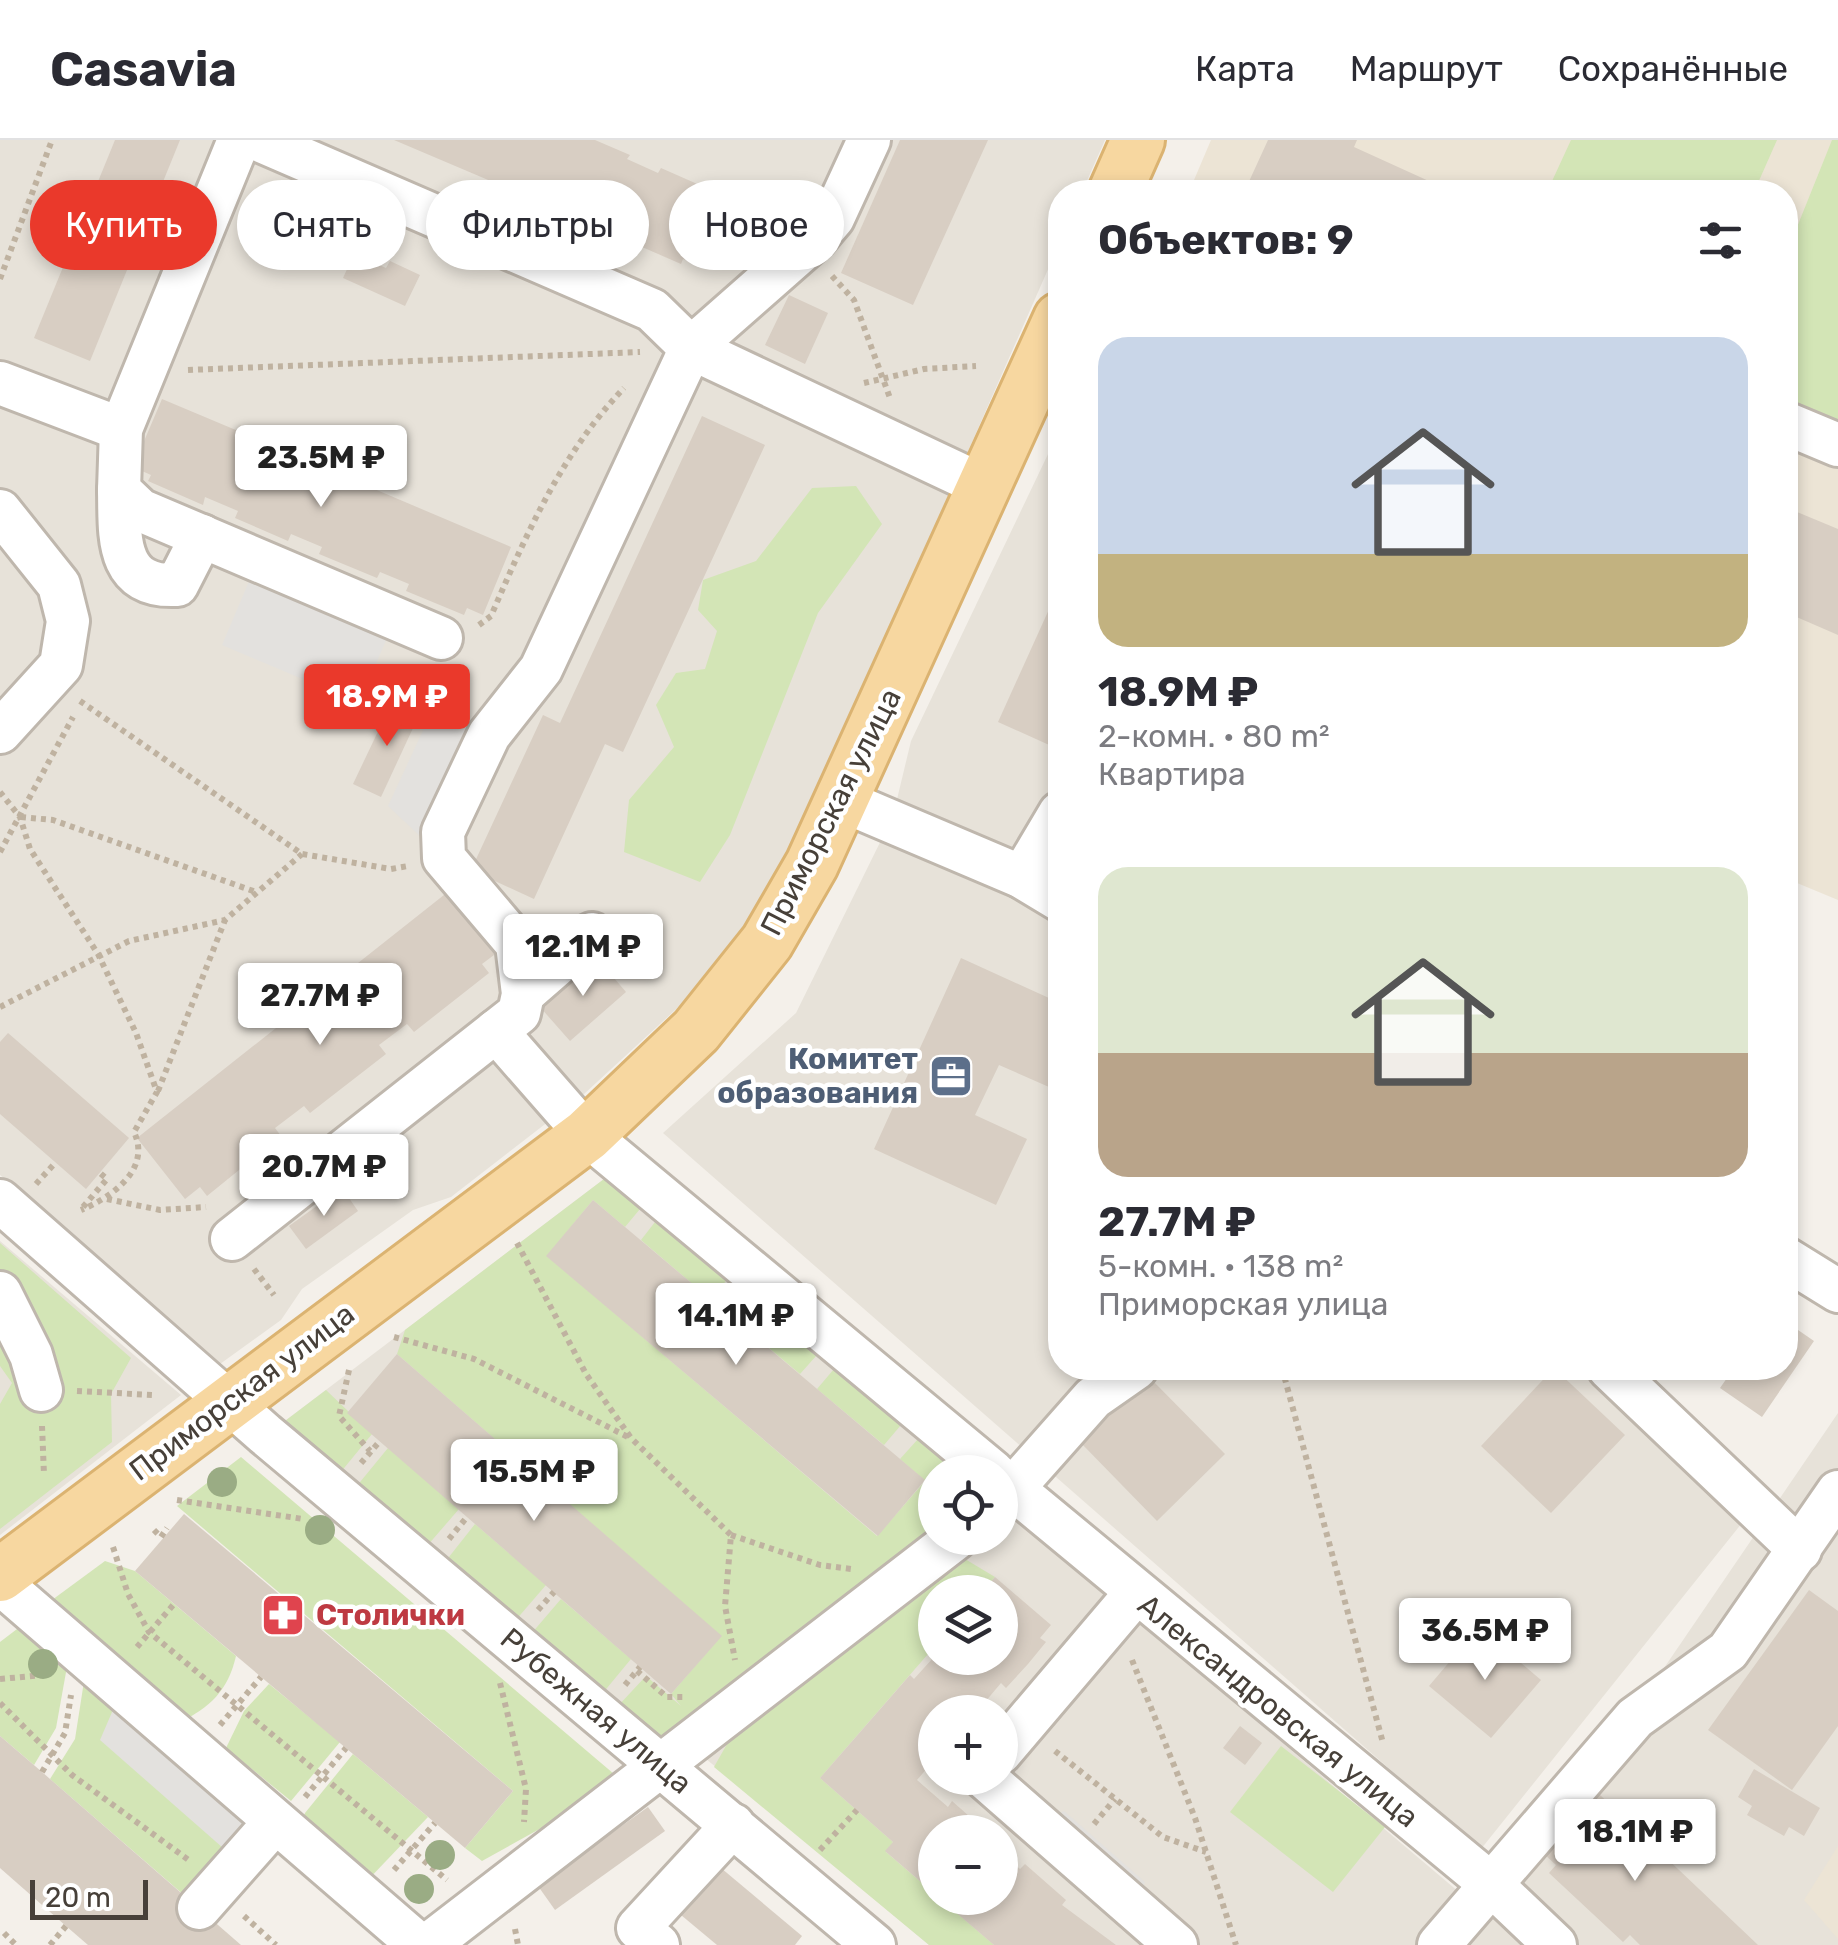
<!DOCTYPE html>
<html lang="ru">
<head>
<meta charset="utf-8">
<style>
  :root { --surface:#fff; --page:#f2f2f3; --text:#2b2b33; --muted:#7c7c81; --line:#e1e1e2; --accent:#ea392b }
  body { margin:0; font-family:Rubik,sans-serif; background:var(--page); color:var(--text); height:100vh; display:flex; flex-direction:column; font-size:38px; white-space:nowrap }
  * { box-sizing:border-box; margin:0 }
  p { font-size:32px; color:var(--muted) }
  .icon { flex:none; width:55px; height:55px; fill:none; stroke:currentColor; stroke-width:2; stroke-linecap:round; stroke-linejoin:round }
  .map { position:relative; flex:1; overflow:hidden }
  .side { position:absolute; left:1048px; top:40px; width:750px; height:1200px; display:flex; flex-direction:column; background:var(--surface); border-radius:40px; box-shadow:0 5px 15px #0003 }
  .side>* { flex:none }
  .guide { position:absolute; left:30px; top:40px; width:868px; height:90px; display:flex; gap:20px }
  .controls { position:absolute; left:918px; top:1315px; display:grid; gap:20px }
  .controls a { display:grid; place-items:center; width:100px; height:100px; border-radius:50%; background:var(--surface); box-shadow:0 5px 15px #0003; font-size:50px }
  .scale { position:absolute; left:30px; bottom:25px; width:118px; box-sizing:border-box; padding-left:10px; border:5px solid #474039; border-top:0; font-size:28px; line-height:35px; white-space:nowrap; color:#474039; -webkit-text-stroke:8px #fff; paint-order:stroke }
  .price { position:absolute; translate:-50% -85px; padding:0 22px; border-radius:10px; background:#fff; color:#222; font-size:32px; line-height:65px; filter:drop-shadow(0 2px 5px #0008) }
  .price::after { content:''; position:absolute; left:50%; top:60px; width:30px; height:22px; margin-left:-15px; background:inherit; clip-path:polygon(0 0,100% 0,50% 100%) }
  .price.selected { background:var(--accent); color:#fff }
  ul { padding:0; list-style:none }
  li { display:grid; align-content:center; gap:20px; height:530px; padding:0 50px }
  li span { display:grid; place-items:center; height:310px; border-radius:30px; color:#555 }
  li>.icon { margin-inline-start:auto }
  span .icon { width:180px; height:180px; fill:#fffc; stroke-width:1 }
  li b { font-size:42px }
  h2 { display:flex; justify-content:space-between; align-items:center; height:120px; padding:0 50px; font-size:42px }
  .pill { padding:0 35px; border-radius:45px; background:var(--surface); box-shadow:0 5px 15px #0003; font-size:35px; line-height:90px }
  .pill.selected { background:var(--accent); color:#fff }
  header { display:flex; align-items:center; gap:60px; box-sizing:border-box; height:140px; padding:0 50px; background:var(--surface); border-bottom:2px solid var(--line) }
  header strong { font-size:48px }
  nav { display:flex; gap:55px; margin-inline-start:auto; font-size:35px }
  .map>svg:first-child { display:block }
  .residential { fill:#e7e2d9; fill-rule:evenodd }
  .education { fill:#ece4d5 }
  .green { fill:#d3e5b6 }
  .parking { fill:#e3e1de }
  .building { fill:#d8cec3 }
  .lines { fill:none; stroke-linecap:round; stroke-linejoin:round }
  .minor-casing { stroke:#bfb7ad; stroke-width:48 }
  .major-casing { stroke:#dbb371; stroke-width:58 }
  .path { stroke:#bfb2a0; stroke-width:6; stroke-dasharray:5 5; stroke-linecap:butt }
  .minor { stroke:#fff; stroke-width:42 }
  .major { stroke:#f7d7a0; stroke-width:52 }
  .tree { fill:#9aac84 }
  .labels { text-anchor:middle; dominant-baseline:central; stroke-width:9; stroke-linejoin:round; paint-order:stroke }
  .street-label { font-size:30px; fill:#474039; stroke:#fff }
  .service-label { font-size:30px; font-weight:bold; fill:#4e5e75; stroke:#fff; text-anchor:end }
  .health-label { font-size:30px; font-weight:bold; fill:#be3a42; stroke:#fff; text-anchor:start }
</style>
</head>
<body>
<header>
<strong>Casavia</strong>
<nav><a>Карта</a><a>Маршрут</a><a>Сохранённые</a></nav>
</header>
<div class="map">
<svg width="1838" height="1805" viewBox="0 0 1838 1805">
  <rect width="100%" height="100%" fill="#f4f0ea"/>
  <g class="residential">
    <polygon points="0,0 1105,0 1082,52 1060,52 1060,102 821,646 758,769 698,849 584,954 451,1057 413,1070 302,1149 281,1180 220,1224 0,1035"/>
    <polygon points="1060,289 1060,1228 1634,1228 1742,1383 1481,1709 663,993 796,873 893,676 911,601"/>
    <path d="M604,1039L958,1332H935V1398H1000V1364L1492,1780L1838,1273V1805H929L675,1593L657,1599L281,1284ZM935,1452H1000V1518H935ZM935,1572H1000V1638H935ZM935,1692H1000V1758H935Z"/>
    <polygon points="0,1101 181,1255 0,1395"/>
  </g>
  <g class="education">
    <polygon points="1211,0 1838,0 1838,760 1785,738 1785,52 1221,52 1194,40"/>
    <polygon points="1838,1706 1838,1799 1804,1760"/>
  </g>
  <g class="green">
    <polygon points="1571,0 1777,0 1754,52 1547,52"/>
    <polygon points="1832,0 1838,0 1838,284 1785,264 1785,117"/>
    <polygon points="856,346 882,384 818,473 730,695 700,742 624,712 629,660 674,607 656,565 676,533 705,529 717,491 698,470 703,440 756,421 812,348"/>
    <polygon points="604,1039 640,1069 625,1087 593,1060 547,1116 877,1396 925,1341 900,1319 918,1299 958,1332 935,1332 935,1386 674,1593 657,1599 617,1567 646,1536 681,1566 671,1554 721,1496 397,1214 405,1190"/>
    <polygon points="655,1082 726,1141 710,1159 641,1100"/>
    <polygon points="0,1103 131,1218 111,1254 112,1302 0,1389 0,1264 12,1243 0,1226"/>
    <polygon points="743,1154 817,1215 800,1234 727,1173"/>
    <polygon points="834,1229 901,1285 884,1305 817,1249"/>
    <polygon points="326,1250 372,1294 340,1333 281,1284"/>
    <polygon points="388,1308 459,1369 427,1406 356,1347"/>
    <polygon points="241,1317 614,1634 545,1686 482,1721 465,1708 513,1651 177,1366"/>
    <polygon points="475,1384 546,1445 515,1481 445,1422"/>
    <polygon points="960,1416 995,1437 982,1452 935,1452 935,1506 820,1638 893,1702 886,1712 994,1805 929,1805 714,1627 727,1604"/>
    <path d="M105,1421L135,1431L236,1516C228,1551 210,1567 179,1583L52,1460Z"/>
    <polygon points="561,1459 631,1519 602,1554 531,1494"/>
    <polygon points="21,1486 68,1521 56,1588 34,1625 0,1596 0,1502"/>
    <polygon points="85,1535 116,1563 232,1716 192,1762 50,1639 75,1599"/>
    <polygon points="269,1544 340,1602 291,1661 226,1608 244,1571"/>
    <polygon points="1281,1606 1385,1687 1333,1752 1230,1672"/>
    <polygon points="353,1614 428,1677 365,1743 300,1687 305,1673"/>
  </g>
  <g class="parking">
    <polygon points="253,432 390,491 359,563 222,505"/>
    <polygon points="432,571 471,589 421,697 388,666"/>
    <polygon points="122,1549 275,1682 239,1722 100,1600"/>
    <polygon points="1064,1671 1145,1742 1134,1767 1040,1686"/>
  </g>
  <g class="building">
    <polygon points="115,0 180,0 90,221 34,198"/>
    <polygon points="394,0 595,0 630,15 627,19 658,33 661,28 729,58 700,126 683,119 681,124 539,62 541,57 509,43 507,48"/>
    <polygon points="900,0 988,0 913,165 841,133"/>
    <polygon points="1268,0 1357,0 1354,7 1453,52 1256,52 1246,48"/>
    <polygon points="354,114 386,128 390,121 420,135 405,166 343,138"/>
    <polygon points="789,155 828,173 805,224 765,205"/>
    <polygon points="162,259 302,318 299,323 363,350 365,345 511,407 483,475 467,468 464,475 406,451 409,444 380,432 377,438 319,414 322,407 291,394 288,401 235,378 238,371 205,357 203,365 148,341 151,335 133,327"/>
    <polygon points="702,276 765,305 623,612 605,604 534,759 471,730 543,575 560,583"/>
    <polygon points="1785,367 1838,389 1838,495 1785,472"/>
    <polygon points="1060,445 1060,605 1058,609 998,582"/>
    <polygon points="393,560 420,573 381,657 353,644"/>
    <polygon points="449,751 498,812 482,824 489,833 414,892 407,884 379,905 386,914 310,973 304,966 275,988 281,996 207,1056 200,1047 185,1059 137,998"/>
    <polygon points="596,817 626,852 570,901 540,867"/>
    <polygon points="961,818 1060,863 1060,922 1049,947 999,925 975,975 1027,999 996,1065 874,1009"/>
    <polygon points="8,893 129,998 86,1049 0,974 0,902"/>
    <polygon points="342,1048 358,1071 306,1109 289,1086"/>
    <polygon points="593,1060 925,1340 878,1396 546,1116"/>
    <polygon points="1785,1181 1814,1201 1762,1277 1720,1248 1734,1228 1785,1228"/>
    <polygon points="397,1214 722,1496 671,1554 347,1273"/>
    <polygon points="1554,1228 1625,1295 1551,1373 1481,1306"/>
    <polygon points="1149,1237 1225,1314 1157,1381 1081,1303"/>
    <polygon points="184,1374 513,1651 465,1708 135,1431"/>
    <polygon points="995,1437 1051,1485 1040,1498 1046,1502 1028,1524 1006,1548 1001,1543 980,1568 985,1572 935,1572 935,1619 917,1640 948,1667 952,1661 987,1692 935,1692 935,1754 885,1711 893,1702 820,1638 910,1535 914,1539 933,1518 1000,1518 1000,1452 982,1452"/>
    <polygon points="1809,1450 1838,1471 1838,1586 1792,1650 1708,1590"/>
    <polygon points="1479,1487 1541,1540 1491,1598 1429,1546"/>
    <polygon points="1240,1586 1262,1603 1245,1625 1223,1608"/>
    <polygon points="0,1596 42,1632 241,1805 88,1805 66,1786 0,1728"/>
    <polygon points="1754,1629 1820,1668 1804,1696 1789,1687 1784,1696 1747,1675 1752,1666 1738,1657"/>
    <polygon points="1599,1654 1758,1805 1640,1805 1630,1795 1623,1802 1549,1733 1556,1725 1543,1713"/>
    <polygon points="648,1667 665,1691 555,1770 538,1746"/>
    <polygon points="1000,1712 1020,1729 1025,1724 1066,1760 1062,1765 1116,1805 994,1805 939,1758 1000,1758"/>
    <polygon points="721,1728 802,1796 795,1805 717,1805 681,1775"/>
  </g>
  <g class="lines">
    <g class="minor-casing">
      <g id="minor">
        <polyline points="239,0 121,289 119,350 140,370 441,498"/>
        <polyline points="259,0 652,170 691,208 986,347"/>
        <polyline points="0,243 121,289"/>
        <polyline points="1785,283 1838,305"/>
        <path d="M119,350C120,394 114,448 177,445L202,396"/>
        <polyline points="0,371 59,445 68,481 61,525 0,592"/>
        <polyline points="843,661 1022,737 1060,760"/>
        <polyline points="1022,737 1060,673"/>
        <polyline points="523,854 592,794"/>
        <polyline points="496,891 587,995 993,1332"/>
        <polyline points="0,1061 265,1294 874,1805"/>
        <polyline points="232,1099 519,873 523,854 517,804 444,718 443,692 489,595 541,529 691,208 816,98 833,78 869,0"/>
        <polyline points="1785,1118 1838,1151"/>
        <polyline points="0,1153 31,1215 41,1250"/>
        <polyline points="1609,1228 1800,1410"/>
        <polyline points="1000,1338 1492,1745 1555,1805"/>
        <polyline points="1000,1363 1093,1258 1136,1228"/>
        <polyline points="0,1443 419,1805"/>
        <polyline points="1000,1613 1135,1454"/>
        <polyline points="985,1638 1176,1805"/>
        <polyline points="199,1768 275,1682"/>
        <polyline points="428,1805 956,1398"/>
        <polyline points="658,1805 638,1788 733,1685"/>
        <polyline points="1439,1805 1635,1578 1728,1511 1838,1352"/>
      </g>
    </g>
    <g class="major-casing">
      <g id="major">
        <polyline points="1115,52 1138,0"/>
        <polyline points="0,1435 587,995 696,891 767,802 812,724 1060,179"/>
      </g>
    </g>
    <g class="path">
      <polyline points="832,136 854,160 890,258"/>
      <polyline points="0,139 52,0"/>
      <polyline points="188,230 640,212"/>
      <polyline points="864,243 924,229 976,226"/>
      <path d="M479,485L491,476C527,393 561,314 624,248"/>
      <polyline points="80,561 302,714 391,729 408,726"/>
      <polyline points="453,572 457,534"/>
      <path d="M0,652L20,677L30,709L98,814L136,893L157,952L134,992C152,1030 110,1058 81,1070"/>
      <polyline points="21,677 53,680 256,752"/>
      <polyline points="0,712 73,577"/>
      <polyline points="0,867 129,801 225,780 302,714"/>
      <polyline points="158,951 225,780"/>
      <polyline points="36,1044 55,1023"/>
      <polyline points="107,1059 160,1070 206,1067"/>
      <polyline points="83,1067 107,1039 100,1033"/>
      <polyline points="517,1103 586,1234 631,1298 731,1395 725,1466 735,1520"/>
      <polyline points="254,1129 274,1155"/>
      <polyline points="394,1197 474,1219 630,1298"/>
      <polyline points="1282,1228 1383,1603"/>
      <polyline points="349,1230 339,1276 370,1311"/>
      <polyline points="77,1251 153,1255"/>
      <polyline points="42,1286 44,1335"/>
      <polyline points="361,1323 380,1301"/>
      <polyline points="177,1360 303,1379"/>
      <polyline points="154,1390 161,1397 167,1388"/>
      <polyline points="731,1395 820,1425 851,1429"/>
      <polyline points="449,1399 467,1377"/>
      <polyline points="113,1407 128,1454 149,1492 447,1740"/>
      <polyline points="538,1470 554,1452"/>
      <polyline points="137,1507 174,1464"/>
      <polyline points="1132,1520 1195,1678 1236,1805"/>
      <polyline points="637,1531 667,1557 684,1557"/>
      <polyline points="0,1539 44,1535"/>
      <polyline points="500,1543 526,1649 524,1682"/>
      <polyline points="625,1545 640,1527"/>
      <polyline points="0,1563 72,1635 190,1721"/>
      <polyline points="220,1585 261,1537"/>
      <polyline points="1055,1611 1163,1697 1206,1712"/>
      <polyline points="42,1632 65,1593 71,1555"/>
      <polyline points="305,1657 346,1608"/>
      <polyline points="1094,1684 1115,1659"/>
      <polyline points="820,1710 857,1670"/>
      <polyline points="394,1730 435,1683"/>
      <polyline points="244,1776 276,1805"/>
      <polyline points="515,1789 518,1805"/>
      <polyline points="4,1793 16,1805"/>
      <polyline points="50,1805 66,1786"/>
    </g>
    <use href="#minor" class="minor"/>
    <use href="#major" class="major"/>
  </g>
  <g class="tree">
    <circle cx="222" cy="1342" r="15"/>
    <circle cx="320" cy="1390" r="15"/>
    <circle cx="43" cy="1524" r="15"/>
    <circle cx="440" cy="1715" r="15"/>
    <circle cx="419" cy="1749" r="15"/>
  </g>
  <defs>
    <g id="office-square" transform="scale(2.25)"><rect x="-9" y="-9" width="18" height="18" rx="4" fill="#5c6f8a" stroke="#fff"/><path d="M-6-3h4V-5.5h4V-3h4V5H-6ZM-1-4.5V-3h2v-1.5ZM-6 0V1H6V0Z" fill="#fff"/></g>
    <g id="pharmacy-square" transform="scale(2.25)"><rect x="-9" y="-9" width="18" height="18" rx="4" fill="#e0444e" stroke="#fff"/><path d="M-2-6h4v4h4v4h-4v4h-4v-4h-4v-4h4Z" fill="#fff"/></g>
  </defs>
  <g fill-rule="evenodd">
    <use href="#office-square" x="951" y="936"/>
    <use href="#pharmacy-square" x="283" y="1475"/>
  </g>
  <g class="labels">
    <g class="street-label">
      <text transform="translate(831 672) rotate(-63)">Приморская улица</text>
      <text transform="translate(242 1252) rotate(-37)">Приморская улица</text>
      <text transform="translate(596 1571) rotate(40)">Рубежная улица</text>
      <text transform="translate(1278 1571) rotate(39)">Александровская улица</text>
    </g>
    <g class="service-label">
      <text x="918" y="919">Комитет<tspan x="918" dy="34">образования</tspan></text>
    </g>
    <g class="health-label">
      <text x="316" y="1475">Столички</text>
    </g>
  </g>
</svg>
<div class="controls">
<a><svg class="icon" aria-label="locate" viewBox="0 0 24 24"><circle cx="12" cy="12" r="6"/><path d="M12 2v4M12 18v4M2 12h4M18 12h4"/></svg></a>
<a><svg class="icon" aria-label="layers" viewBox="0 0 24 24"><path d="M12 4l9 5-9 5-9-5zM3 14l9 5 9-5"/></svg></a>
<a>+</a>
<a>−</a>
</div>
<div class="scale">20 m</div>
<b class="price" style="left:321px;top:370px">23.5M ₽</b>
<b class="price selected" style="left:387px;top:609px">18.9M ₽</b>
<b class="price" style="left:583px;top:859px">12.1M ₽</b>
<b class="price" style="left:320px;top:908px">27.7M ₽</b>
<b class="price" style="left:324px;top:1079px">20.7M ₽</b>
<b class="price" style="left:736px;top:1228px">14.1M ₽</b>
<b class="price" style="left:534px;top:1384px">15.5M ₽</b>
<b class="price" style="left:1485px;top:1543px">36.5M ₽</b>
<b class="price" style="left:1635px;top:1744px">18.1M ₽</b>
<div class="guide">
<a class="pill selected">Купить</a>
<a class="pill">Снять</a>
<a class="pill">Фильтры</a>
<a class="pill">Новое</a>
</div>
<section class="side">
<h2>Объектов: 9<svg class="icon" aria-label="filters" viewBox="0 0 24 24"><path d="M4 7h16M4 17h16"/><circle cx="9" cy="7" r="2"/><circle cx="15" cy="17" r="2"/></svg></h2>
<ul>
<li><span style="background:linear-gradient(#c9d6e8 70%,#c2b280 0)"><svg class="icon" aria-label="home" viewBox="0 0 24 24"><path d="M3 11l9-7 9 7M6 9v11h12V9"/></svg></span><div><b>18.9M ₽</b><p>2-комн. · 80 m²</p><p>Квартира</p></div></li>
<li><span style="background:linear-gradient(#dfe7d0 60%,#b9a48a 0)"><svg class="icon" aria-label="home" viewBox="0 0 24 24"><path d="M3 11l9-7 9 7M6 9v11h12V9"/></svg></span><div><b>27.7M ₽</b><p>5-комн. · 138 m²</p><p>Приморская улица</p></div></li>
</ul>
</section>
</div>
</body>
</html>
